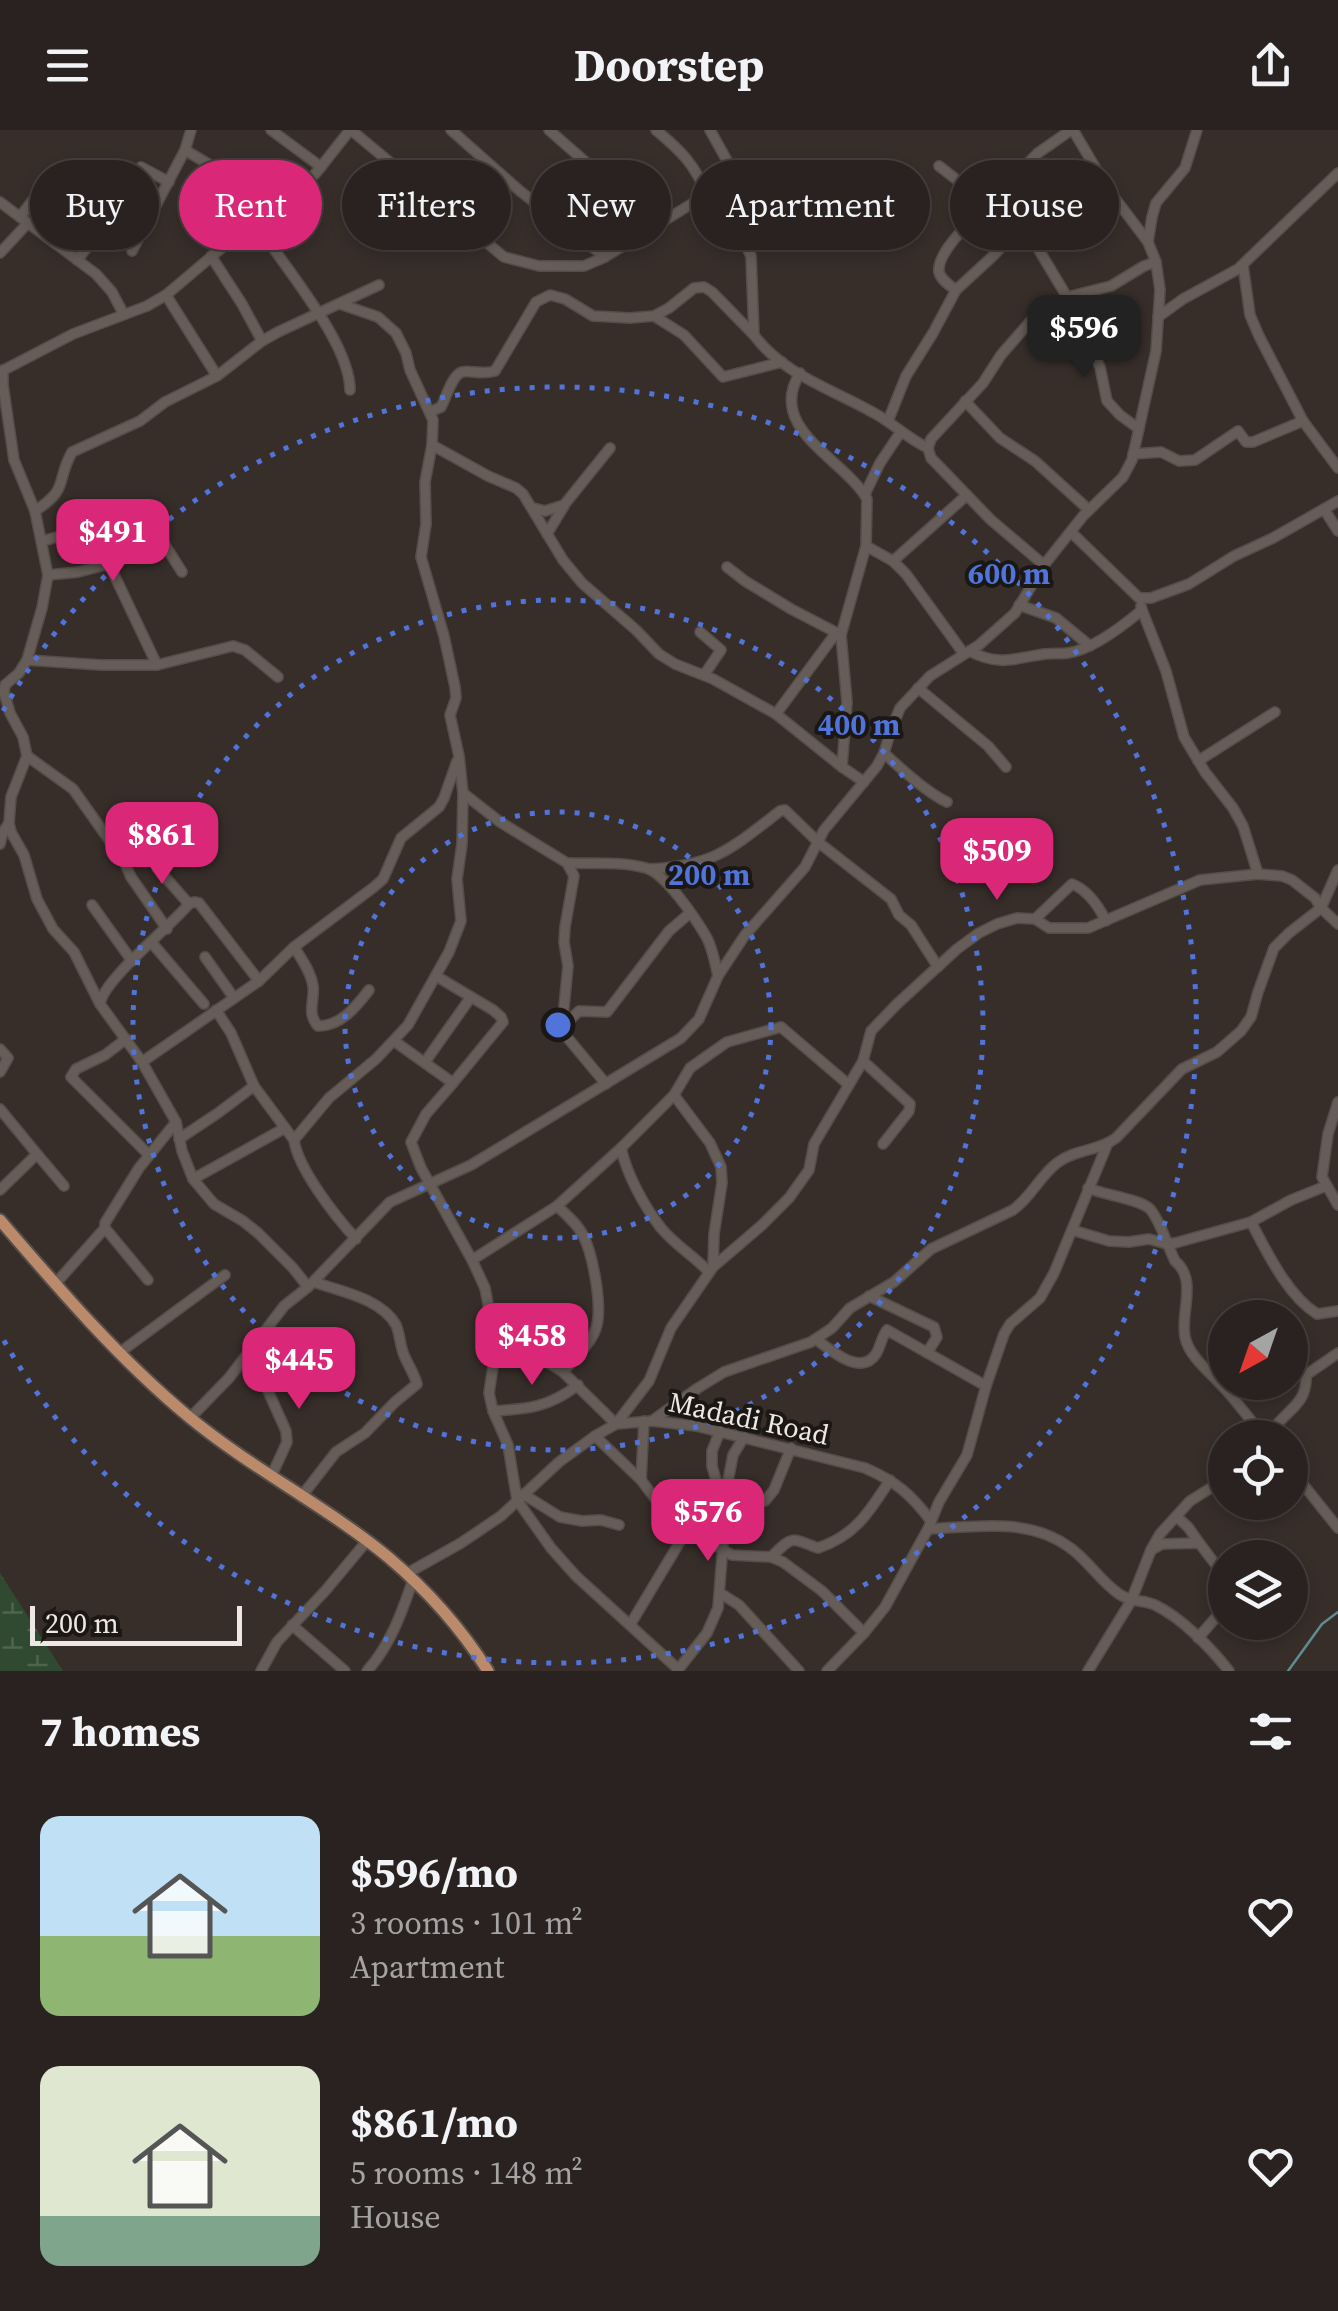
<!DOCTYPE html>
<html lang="en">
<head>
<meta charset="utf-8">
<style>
  :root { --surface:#292220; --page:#312a29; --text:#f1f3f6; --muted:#a5a4a5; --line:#453f3e; --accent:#db2777 }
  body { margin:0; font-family:"Source Serif 4",serif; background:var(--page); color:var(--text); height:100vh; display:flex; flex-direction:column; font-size:38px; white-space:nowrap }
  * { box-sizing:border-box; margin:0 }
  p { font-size:32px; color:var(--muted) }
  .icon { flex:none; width:55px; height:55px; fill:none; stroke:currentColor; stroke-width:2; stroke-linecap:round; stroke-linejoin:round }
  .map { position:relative; height:1541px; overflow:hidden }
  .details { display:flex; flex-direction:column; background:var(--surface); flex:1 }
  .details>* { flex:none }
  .top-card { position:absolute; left:30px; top:30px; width:1280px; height:90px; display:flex; gap:20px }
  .needle { width:65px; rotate:220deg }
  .fabs { position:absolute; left:1208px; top:1170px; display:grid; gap:20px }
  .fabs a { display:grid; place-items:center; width:100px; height:100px; border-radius:50%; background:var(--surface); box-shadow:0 5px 15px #0003,0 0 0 2px var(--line); font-size:50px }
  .scale { position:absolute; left:30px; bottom:25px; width:212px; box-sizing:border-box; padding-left:10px; border:5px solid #eee8e5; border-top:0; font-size:28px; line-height:35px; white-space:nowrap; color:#eee8e5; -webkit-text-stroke:8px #1b1715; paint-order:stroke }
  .price { position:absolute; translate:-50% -85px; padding:0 22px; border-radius:20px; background:var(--accent); color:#fff; font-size:32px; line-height:65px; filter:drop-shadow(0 2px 5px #0008) }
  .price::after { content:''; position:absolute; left:50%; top:60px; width:30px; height:22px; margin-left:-15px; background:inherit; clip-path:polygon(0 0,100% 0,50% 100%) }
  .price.selected { background:#222; color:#fff }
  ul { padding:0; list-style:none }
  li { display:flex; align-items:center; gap:30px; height:250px; padding:0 40px }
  li span { display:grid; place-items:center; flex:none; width:280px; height:200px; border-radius:20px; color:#555 }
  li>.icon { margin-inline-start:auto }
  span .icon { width:120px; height:120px; fill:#fffc; stroke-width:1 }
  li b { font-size:42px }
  h2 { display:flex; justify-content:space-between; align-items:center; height:120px; padding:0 40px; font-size:42px }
  .tag { padding:0 35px; border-radius:45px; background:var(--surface); box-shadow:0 5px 15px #0003,0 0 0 2px var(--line); font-size:35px; line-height:90px }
  .tag.selected { background:var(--accent); color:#fff }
  header { display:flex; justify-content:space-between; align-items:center; height:130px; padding:0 40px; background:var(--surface); font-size:45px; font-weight:700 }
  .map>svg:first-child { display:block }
  .wetland { fill:url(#wetland-marsh) }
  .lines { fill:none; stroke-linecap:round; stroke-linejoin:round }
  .stream { stroke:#608c93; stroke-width:2.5 }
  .minor-casing { stroke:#554d49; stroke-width:12 }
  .major-casing { stroke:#554d49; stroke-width:15 }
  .minor { stroke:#675d58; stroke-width:9 }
  .major { stroke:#ba8a6b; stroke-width:11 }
  .ring { fill:none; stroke:#5174db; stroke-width:5; stroke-dasharray:5 10 }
  .labels { text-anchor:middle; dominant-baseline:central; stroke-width:8; stroke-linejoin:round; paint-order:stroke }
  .street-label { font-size:28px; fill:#eee8e5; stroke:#1b1715 }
  .centre { fill:#5174db; stroke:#1b1715; stroke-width:5 }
  .ring-label { font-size:30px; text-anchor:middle; font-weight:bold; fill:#5174db; stroke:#1b1715; stroke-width:8; stroke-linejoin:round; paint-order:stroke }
</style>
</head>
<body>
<header><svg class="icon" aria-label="menu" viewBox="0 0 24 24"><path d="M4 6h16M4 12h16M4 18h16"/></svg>Doorstep<svg class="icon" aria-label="share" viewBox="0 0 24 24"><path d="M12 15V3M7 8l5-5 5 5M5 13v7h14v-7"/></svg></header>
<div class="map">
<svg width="1338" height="1541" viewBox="0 0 1338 1541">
  <defs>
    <pattern id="wetland-marsh" width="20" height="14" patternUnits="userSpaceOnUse" patternTransform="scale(2.5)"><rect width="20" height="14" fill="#2f4a31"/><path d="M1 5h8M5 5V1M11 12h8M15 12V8" fill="none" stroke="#4d644f"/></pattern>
  </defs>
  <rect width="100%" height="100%" fill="#372e2a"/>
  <polygon class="wetland" points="0,1443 63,1541 0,1541"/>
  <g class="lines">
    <polyline class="stream" points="1288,1541 1322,1494 1338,1482"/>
    <g class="minor-casing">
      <g id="minor">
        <polyline points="271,0 321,37"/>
        <path d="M351,0L504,127L539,136H584L605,127L706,65C717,63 721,68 729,75"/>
        <polyline points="451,0 520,61 605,127"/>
        <polyline points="549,0 614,57 642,76 655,98"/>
        <path d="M656,0C679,19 697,36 706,65"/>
        <path d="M710,0L735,45L729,75L731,85L751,126L754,205C782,244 834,260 874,283C893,293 908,309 928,318"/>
        <polyline points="1073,0 1108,59 1148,112"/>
        <polyline points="185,20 238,52 263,88"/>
        <path d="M939,36L988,74C975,87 936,122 939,142C941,150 949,155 956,160"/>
        <polyline points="0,72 96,144 112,162 123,183"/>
        <polyline points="20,87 55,41 60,41 83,55"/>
        <path d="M256,93C283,136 350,212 350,260"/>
        <polyline points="1014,98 1033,110 1067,167 1100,237 1107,271 1120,285 1139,299"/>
        <polyline points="132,121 185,20 191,0"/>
        <polyline points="0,123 27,94"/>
        <polyline points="211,126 242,174 262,211"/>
        <polyline points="77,130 97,105 141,37 169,52"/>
        <polyline points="1243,135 1250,185 1259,206 1303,291 1338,338"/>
        <polyline points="166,165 217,246"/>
        <path d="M340,174L378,187L396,203L406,223L410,240L433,290L432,315L425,352L426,394L421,427L444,506L455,557L456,568L450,585L459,626L463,663L462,714L457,749L461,791L449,822L408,895L376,929L329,968L294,1010C298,1039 336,1087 356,1109"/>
        <polyline points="654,186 684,205 723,247 782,232"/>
        <polyline points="1158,187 1183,169 1238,139 1338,43"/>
        <polyline points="3,240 3,255 14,330 35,381 48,445 42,478 27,530 19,543 5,555 4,562 10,583 23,607 27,626 11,667 9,693 11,702 24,725 37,769 53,799 74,822 100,874 142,932 176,992 182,1021 193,1049 214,1074 243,1091 258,1103 293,1138 308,1157"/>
        <polyline points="0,242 73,204 147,176 166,165 224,116 290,67 316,43 350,0"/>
        <path d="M800,243C765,299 846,330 867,369L866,416L841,505L847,572L842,637"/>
        <polyline points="965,271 1000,308 1035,331 1089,380"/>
        <path d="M430,282L441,277C446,268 452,245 462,242C470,240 482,245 495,241L536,172L550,165L565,169L593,186L630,188L654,186L669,178L694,158L704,157L712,162L754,205"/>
        <polyline points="888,291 906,246 933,203 956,160 994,125 1012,105 1014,98 1010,90 988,74 1038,23 1071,0"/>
        <polyline points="432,315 488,346 516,358 523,364 563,430 582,453 636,500 659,524 675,534 713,549 776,584 842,637 864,652"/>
        <polyline points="1133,324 1161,322 1179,331 1195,330 1238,301 1246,312 1253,312 1303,291"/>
        <polyline points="865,364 880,333 900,303"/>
        <polyline points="533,378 545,381 564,375 610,318"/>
        <polyline points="1324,379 1338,401"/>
        <path d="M35,381C70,358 55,353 72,322L140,291L165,272L217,246L262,211L278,202L379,155"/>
        <polyline points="130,387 135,419"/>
        <polyline points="1071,402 1139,468 1151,468 1189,454 1234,426 1273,408 1338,371"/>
        <polyline points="547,404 564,376"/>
        <polyline points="43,411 114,390 149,384 163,401 163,412"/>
        <polyline points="866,416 893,431 906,444 964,524"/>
        <polyline points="893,431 967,365"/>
        <polyline points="109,434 157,535"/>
        <polyline points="1044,435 991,390 931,328 928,318 931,309 983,253 1001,225 1035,186 1067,167 1111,156 1144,136 1156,132"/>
        <polyline points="727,437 745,451 791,479 841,505"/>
        <polyline points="48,445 78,442 109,434 135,419 163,412 182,442"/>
        <polyline points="1019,475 1056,488 1090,516"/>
        <polyline points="1142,480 1166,541 1184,607 1205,642 1233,678 1243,696 1258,744"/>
        <polyline points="700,502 721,520 704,545"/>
        <path d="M969,521C1001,537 1014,528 1045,524C1053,523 1061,524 1068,523C1092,520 1124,495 1142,480L1141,476"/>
        <polyline points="27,530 101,535 157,535 233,516 245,520 278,547"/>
        <polyline points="918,558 988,616 1006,637"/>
        <polyline points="776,584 836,503"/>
        <path d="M884,623C901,639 927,663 947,672"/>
        <polyline points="27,626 73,659 124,731 131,747 167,799"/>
        <polyline points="1198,631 1275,582"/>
        <polyline points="463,663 500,692 567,733 574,746 565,797 564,812 568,836 562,897 566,906 606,954"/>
        <polyline points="0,714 3,702 9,693"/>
        <path d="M567,733C592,734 622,731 646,738C666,744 696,789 707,808C713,820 715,833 718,846"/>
        <path d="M649,739C714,736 731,719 780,681L785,680L818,712L891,769L899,785L911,795L938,837"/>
        <polyline points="189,774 194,772 199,773 259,851"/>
        <polyline points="92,775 132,831"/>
        <path d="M1035,789L1072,754C1088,760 1098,775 1106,791"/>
        <polyline points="152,813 204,874"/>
        <path d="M294,817C301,828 311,842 313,856C315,872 306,882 318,896C341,896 356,877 369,860"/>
        <polyline points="205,827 234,868"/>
        <polyline points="436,846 493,880 501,887 503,892 453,953"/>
        <path d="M100,874C103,850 170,797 189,774L157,738"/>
        <polyline points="216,880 231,903 254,956 294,1010"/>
        <polyline points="562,897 579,881 607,882 669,801 690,783"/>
        <polyline points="126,909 105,925 76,939 71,947 149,1025"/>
        <polyline points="394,911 453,953 426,984 411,1012 421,1038 472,1130 485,1158 496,1217 489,1263 493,1281 508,1315 517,1370 551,1418 576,1446 678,1539"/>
        <polyline points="0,919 8,928 0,942"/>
        <polyline points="863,931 910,974 909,981 883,1014"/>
        <polyline points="142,932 259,851 294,817 374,757 383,749 401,708 439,677 444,668 457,631"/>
        <polyline points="425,932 471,867"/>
        <polyline points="674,965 710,1013 721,1037 722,1053 714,1104 713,1137"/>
        <polyline points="1338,972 1328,1004 1322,1047 1338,1075"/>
        <polyline points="0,979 37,1024 0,1060"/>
        <polyline points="179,1009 218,983 254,956"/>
        <polyline points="37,1024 64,1056"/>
        <polyline points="193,1049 285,998"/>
        <path d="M1088,1058C1104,1065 1140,1069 1150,1079C1160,1090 1168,1117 1175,1131C1198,1150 1180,1182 1185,1207C1189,1227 1211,1243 1224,1258C1238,1273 1251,1291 1265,1308"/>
        <path d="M557,1076C567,1085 577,1094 583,1105C593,1125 603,1177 596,1198C591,1214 574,1229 563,1242"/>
        <path d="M1251,1092C1267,1122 1287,1165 1317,1184L1338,1181"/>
        <polyline points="1072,1100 1109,1111 1129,1112 1149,1109 1167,1114 1175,1113 1251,1092 1291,1070 1326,1056"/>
        <polyline points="472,1130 557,1076 621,1018"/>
        <path d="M709,1142C694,1126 675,1115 661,1098C644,1076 627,1045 621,1018L674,965L690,938L727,912L781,897L849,955"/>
        <polyline points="148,1150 105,1098 105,1093 139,1038 176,992"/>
        <polyline points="56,1153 105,1098"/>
        <polyline points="869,1166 934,1197 937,1207 927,1223"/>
        <polyline points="492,1190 542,1229 563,1242 616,1294 649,1251 671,1198 713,1137 762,1095 789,1068 809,1040 814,1014 863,931 871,901 897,874 957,819 979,803 997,794 1017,788 1035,789 1049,798 1088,798 1200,750 1258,744 1282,746 1292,750 1315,768 1321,778 1338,794"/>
        <path d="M816,1209C830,1220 861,1247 876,1224C881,1216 881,1208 887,1200L986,1256"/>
        <polyline points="250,1221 286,1301 287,1312 271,1347"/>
        <polyline points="119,1223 225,1145"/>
        <path d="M493,1281C529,1279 549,1277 578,1255"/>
        <polyline points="190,1288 229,1248 284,1176 308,1157 390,1072 471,1035 681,908 699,889 718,846 745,805 805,737 824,700 877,636 884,623 891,600 900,578 930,546 979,515 1015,483 1044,435 1083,386 1123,347 1132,330 1156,221 1160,160 1156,132 1148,112 1152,87 1156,73 1185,38 1197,0"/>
        <path d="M652,1291L698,1258L724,1242L811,1212L832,1198L850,1178L894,1152L931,1119L1013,1080C1031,1067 1040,1046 1057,1033C1075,1019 1099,1021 1116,1008L1182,939L1217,922L1241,901L1251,887L1258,862L1274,818L1289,803L1321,778L1338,740"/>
        <polyline points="595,1306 641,1350 666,1383 687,1400 732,1425 771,1427 783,1432 822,1461 864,1503"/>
        <path d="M1269,1308C1280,1281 1308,1278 1306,1245L1338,1223"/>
        <polyline points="1290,1338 1338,1398"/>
        <polyline points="641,1350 644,1291"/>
        <polyline points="523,1364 560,1387 582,1391 601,1390 619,1395"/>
        <polyline points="722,1366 765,1371 774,1360 791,1318"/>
        <path d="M301,1367L336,1322L365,1303L395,1272L417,1254C414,1243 408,1235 404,1225C400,1216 400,1204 396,1195C381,1168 339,1161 314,1152"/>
        <polyline points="721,1368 728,1351 733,1325 744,1307"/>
        <polyline points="1177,1387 1188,1397 1200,1414"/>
        <path d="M928,1399C975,1397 1028,1387 1069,1417C1088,1430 1100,1451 1119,1464C1132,1473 1142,1469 1155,1475C1182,1488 1211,1518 1229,1541"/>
        <polyline points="1151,1420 1162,1414 1197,1413 1200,1414 1225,1447"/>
        <path d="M771,1427C793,1406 789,1407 818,1418C856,1405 869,1382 890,1350"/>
        <path d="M406,1444L461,1413L501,1386L559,1332L595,1306L616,1294L652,1291L696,1296L865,1338C895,1351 911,1364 931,1391"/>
        <polyline points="720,1463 739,1475 799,1541"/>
        <polyline points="292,1495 345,1541"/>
        <polyline points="630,1495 687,1400"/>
        <polyline points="1198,1508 1225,1477"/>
        <polyline points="261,1541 277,1512 326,1460 366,1412"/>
        <path d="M367,1541C390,1516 402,1482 413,1450"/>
        <polyline points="677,1541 707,1503 718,1478 724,1401 721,1368 712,1336 712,1321 720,1301"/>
        <polyline points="827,1541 864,1503 885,1477 928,1399 939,1372 967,1325 986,1256 1004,1204 1010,1194 1040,1168 1054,1143 1107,1015"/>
        <polyline points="1088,1541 1131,1471 1151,1420 1160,1404 1190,1371 1225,1349"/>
      </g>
    </g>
    <g class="major-casing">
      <path id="major" d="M0,1090C59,1159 119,1229 189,1287C252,1339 326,1376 388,1427C427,1460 461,1498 488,1541"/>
    </g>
    <use href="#minor" class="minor"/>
    <use href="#major" class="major"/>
  </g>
  <g class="ring">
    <circle cx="558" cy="895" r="213"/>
    <circle cx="558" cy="895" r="425"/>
    <path d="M3 581A638 638 0 1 1 3 1209"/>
  </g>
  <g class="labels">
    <g class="street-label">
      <text transform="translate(749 1288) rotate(12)">Madadi Road</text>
    </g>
  </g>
  <circle cx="558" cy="895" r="15" class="centre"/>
  <g class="ring-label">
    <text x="1009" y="454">600 m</text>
    <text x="859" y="605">400 m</text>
    <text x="709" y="755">200 m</text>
  </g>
</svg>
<div class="fabs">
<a><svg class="needle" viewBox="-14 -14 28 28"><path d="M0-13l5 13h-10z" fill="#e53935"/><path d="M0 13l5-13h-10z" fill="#a5a4a5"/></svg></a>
<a><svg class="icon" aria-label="locate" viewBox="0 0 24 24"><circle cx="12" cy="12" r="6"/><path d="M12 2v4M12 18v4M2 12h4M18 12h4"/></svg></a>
<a><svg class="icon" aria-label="layers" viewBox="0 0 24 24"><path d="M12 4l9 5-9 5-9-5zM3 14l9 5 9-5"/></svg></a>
</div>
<div class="scale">200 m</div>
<b class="price selected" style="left:1084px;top:250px">$596</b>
<b class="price" style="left:113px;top:454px">$491</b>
<b class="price" style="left:162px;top:757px">$861</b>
<b class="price" style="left:997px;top:773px">$509</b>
<b class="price" style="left:532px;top:1258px">$458</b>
<b class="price" style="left:299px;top:1282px">$445</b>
<b class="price" style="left:708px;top:1434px">$576</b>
<div class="top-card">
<a class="tag">Buy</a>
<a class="tag selected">Rent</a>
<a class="tag">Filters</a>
<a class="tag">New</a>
<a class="tag">Apartment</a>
<a class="tag">House</a>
</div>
</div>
<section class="details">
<h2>7 homes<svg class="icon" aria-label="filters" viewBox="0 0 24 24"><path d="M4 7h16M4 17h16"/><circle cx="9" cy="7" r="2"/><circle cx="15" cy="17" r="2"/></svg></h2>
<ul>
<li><span style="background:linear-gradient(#bfe0f5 60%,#8fb573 0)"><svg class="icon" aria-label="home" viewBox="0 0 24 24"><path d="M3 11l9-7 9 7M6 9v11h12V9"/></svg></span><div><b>$596/mo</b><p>3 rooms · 101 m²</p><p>Apartment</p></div><svg class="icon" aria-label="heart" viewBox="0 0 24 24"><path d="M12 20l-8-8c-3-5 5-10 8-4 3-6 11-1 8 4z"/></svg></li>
<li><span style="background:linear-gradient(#dfe7d0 75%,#7fa58c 0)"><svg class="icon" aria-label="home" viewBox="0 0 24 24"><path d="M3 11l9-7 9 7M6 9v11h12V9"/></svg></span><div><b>$861/mo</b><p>5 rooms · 148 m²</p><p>House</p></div><svg class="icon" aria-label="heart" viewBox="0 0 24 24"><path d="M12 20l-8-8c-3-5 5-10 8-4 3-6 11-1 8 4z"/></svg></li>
</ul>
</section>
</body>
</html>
